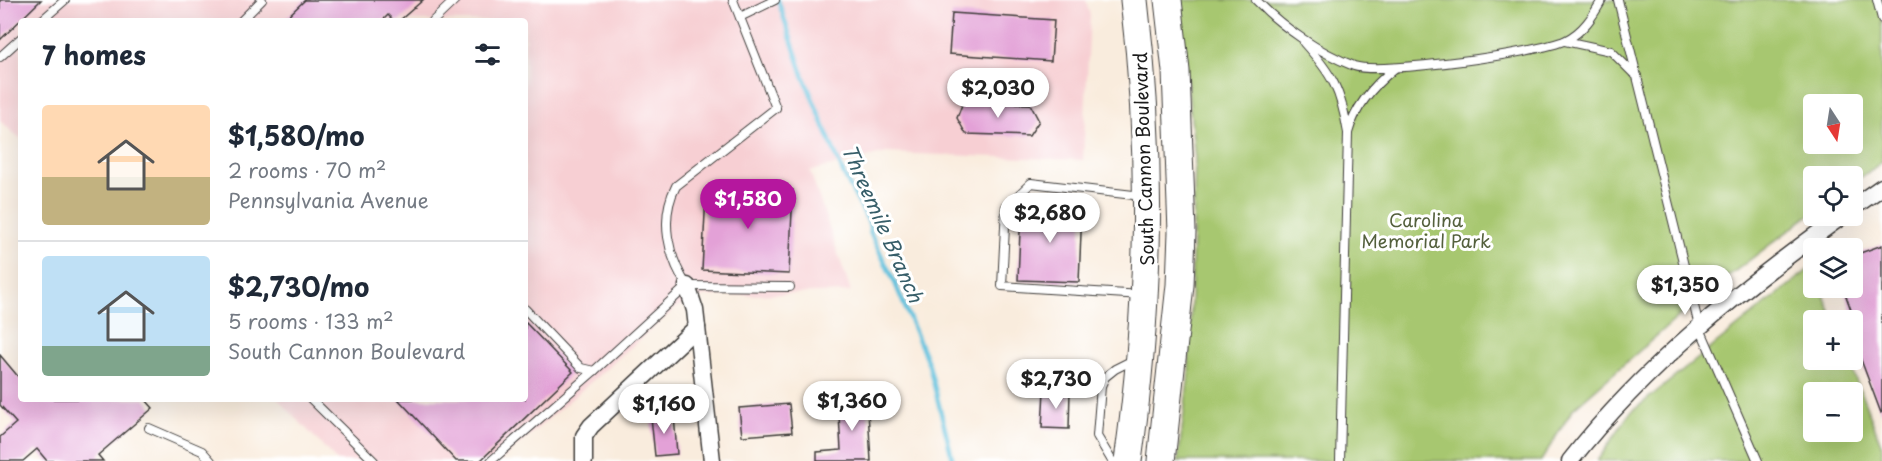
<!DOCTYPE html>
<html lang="en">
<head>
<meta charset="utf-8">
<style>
  :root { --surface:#fff; --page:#f6f6f7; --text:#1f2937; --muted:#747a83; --line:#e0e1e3; --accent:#b5179e }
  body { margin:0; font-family:"Playpen Sans",sans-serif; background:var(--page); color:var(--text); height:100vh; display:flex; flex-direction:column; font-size:22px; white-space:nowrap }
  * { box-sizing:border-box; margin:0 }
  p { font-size:20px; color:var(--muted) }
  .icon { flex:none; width:33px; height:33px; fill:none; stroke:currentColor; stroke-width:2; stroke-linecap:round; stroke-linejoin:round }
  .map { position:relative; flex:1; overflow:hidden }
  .sheet { position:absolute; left:18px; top:18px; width:510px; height:384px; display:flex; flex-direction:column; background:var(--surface); border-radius:6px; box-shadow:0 6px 24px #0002 }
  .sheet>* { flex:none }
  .needle { width:39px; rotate:168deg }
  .buttons { position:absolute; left:1803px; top:94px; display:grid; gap:12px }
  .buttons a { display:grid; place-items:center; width:60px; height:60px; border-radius:6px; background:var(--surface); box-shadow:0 6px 24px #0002; font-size:30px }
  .price { position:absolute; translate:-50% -51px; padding:0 14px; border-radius:21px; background:#fff; color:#222; font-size:20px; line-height:39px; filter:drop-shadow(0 2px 3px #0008) }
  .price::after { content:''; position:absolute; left:50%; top:36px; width:18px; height:14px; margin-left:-9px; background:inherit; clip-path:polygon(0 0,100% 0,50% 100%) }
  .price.selected { background:var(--accent); color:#fff }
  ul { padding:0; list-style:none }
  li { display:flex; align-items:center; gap:18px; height:150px; padding:0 24px }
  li+li { border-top:2px solid var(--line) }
  li span { display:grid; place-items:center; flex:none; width:168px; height:120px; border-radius:6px; color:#555 }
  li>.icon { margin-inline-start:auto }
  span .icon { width:72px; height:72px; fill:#fffc; stroke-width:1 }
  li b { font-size:26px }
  h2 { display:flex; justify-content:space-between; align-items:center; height:72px; padding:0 24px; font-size:26px }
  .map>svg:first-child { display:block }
  .built { fill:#f7cfd3 }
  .green { fill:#a7c76f; stroke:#627246; stroke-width:1.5; fill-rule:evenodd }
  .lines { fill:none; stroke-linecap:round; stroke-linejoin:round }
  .stream { stroke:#5fc1dd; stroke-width:4.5 }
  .building { fill:#e3a1d7 }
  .service-casing { stroke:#3d3b39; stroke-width:10 }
  .minor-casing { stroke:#3d3b39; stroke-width:19 }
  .primary-casing { stroke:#3d3b39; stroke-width:29 }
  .service { stroke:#fff; stroke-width:8 }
  .minor { stroke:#fff; stroke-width:16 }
  .primary { stroke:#fff; stroke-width:27 }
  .labels { text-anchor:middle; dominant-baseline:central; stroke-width:6; stroke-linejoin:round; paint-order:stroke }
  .street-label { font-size:18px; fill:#1c1c1c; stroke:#fff }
  .park-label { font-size:18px; fill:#54603d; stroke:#fff }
  .water-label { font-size:20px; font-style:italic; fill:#375e69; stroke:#fff }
</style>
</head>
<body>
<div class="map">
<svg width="1882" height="461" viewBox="0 0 1882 461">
  <rect width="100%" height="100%" fill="#fff"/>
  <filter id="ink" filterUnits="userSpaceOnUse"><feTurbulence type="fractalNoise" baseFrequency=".0167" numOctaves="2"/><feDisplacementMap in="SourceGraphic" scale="12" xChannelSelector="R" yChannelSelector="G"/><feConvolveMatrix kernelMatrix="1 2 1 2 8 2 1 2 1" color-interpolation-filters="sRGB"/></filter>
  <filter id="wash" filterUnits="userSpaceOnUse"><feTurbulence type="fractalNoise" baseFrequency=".008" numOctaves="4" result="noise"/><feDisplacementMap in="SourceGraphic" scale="24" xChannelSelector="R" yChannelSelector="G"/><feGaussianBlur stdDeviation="1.35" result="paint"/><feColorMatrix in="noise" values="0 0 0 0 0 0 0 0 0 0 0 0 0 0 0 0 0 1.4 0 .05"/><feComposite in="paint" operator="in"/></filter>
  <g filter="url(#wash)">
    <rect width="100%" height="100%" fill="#f9ecdd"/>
    <polygon class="built" points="0,0 1086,0 1090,16 1083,160 887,153 810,171 851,292 706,296 677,307 500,461 337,461 278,399 525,399 525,21 21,21 21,139 0,121"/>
    <g class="green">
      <path d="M1179,0H1882V162L1853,183L1852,177H1814L1813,212L1701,297L1573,409L1541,461H1178L1189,373L1195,159ZM1814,105H1852V144H1814Z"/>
      <path d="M1813,266L1814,288H1821L1834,321H1814V360H1848L1882,446V461H1597L1630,413ZM1814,393H1852V432H1814Z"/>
    </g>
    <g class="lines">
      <polyline class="stream" points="778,0 803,75 844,175 869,223 871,234 895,283 929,365 953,461"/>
    </g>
    <g id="blocks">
      <g class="building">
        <polygon points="0,0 41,0 0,40"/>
        <polygon points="305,0 423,0 399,21 394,21 388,15 382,21 283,21"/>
        <polygon points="952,13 1054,20 1051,61 949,54"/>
        <polygon points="963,102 1030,104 1039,121 1029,136 966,134 957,118"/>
        <polygon points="716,186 793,190 789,274 702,270 706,195"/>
        <polygon points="1021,207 1082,209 1079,282 1018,280"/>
        <polygon points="1882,245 1882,412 1881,413 1852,336 1854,318 1843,288 1852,288 1852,256"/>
        <polygon points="525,322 573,372 480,461 456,461 398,399 525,399"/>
        <polygon points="0,355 21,380 21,399 145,399 153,408 98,455 103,461 47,461 37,449 23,461 0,461 0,437 16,423 0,405"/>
        <polygon points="1044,390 1070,391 1069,429 1042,428"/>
        <polygon points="867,395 871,461 817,461 817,452 841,450 838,397"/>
        <polygon points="789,404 792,432 742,436 739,408"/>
        <polygon points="674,415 677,454 655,456 651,417"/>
      </g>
    </g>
  </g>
  <g filter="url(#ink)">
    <use href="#blocks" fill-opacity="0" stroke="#3d3b39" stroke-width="1.5"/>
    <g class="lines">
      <g class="service-casing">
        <g id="service">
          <path d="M1256,0C1282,27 1318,52 1354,66C1380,75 1539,53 1566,40C1583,32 1593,16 1602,0"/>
          <polyline points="1618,0 1699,326 1758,461"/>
          <polyline points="1877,0 1882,19"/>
          <polyline points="740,17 775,0"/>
          <polyline points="41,21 65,0"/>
          <polyline points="241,21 262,0"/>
          <polyline points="433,21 455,0"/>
          <polyline points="1565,41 1611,51 1634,74"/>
          <path d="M1304,43C1333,75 1341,91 1348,133C1355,107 1374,85 1395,68"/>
          <polyline points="0,57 21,38"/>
          <path d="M687,286C668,256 659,219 676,186L776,108L733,0"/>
          <polyline points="687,286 790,287"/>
          <polyline points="1142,295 1002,286 1006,207 1031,183 1142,196"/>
          <polyline points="525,309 581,368 594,371 687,286"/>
          <polyline points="311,399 374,461"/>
          <polyline points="149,428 202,451 211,461"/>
          <polyline points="491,461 594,371"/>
          <polyline points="1112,461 1097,436 1101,386 1105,377 1115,369 1135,359"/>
          <polyline points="1340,461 1348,133"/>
        </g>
      </g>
      <g class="minor-casing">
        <g id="minor">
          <polyline points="1852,208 1882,187"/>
          <polyline points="687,286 695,310 712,461"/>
          <polyline points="584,461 584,436 591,426 697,327"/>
          <path d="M1570,461C1646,364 1742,288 1842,216"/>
        </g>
      </g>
      <g class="primary-casing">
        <g id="primary">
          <path d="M1128,461C1150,303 1153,159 1134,0"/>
          <polyline points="1161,461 1180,285 1182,232 1176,71 1168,0"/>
        </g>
      </g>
      <use href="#service" class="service"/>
      <use href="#minor" class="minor"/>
      <use href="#primary" class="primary"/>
    </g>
  </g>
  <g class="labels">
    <g class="street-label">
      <text transform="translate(1143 159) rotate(-92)">South Cannon Boulevard</text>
    </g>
    <g class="park-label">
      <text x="1426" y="219">Carolina<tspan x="1426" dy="21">Memorial Park</tspan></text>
    </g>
    <g class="water-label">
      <text transform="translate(883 223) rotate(66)">Threemile Branch</text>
    </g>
  </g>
</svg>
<div class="buttons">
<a><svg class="needle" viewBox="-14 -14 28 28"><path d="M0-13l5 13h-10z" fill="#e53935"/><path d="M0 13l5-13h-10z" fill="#747a83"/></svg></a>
<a><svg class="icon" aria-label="locate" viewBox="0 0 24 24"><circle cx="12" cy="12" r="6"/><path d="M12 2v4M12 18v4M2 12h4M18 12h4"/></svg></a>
<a><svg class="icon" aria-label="layers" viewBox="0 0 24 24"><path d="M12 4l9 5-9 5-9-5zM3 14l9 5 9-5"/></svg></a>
<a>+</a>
<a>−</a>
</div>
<b class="price" style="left:998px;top:119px">$2,030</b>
<b class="price selected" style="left:748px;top:230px">$1,580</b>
<b class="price" style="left:1050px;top:244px">$2,680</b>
<b class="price" style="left:1685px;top:316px">$1,350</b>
<b class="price" style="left:1056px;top:410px">$2,730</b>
<b class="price" style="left:852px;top:432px">$1,360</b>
<b class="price" style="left:664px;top:435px">$1,160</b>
<section class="sheet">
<h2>7 homes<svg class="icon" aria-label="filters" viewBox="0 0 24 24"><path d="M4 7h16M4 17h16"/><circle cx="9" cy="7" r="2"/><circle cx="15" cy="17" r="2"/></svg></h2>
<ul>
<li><span style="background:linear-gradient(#ffd9b3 60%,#c2b280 0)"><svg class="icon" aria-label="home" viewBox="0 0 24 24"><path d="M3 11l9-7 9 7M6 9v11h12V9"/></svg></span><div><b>$1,580/mo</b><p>2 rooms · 70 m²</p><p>Pennsylvania Avenue</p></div></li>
<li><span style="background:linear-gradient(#bfe0f5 75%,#7fa58c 0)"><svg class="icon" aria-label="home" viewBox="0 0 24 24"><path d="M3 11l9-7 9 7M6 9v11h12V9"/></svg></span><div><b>$2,730/mo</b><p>5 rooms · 133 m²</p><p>South Cannon Boulevard</p></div></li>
</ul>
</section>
</div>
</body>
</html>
